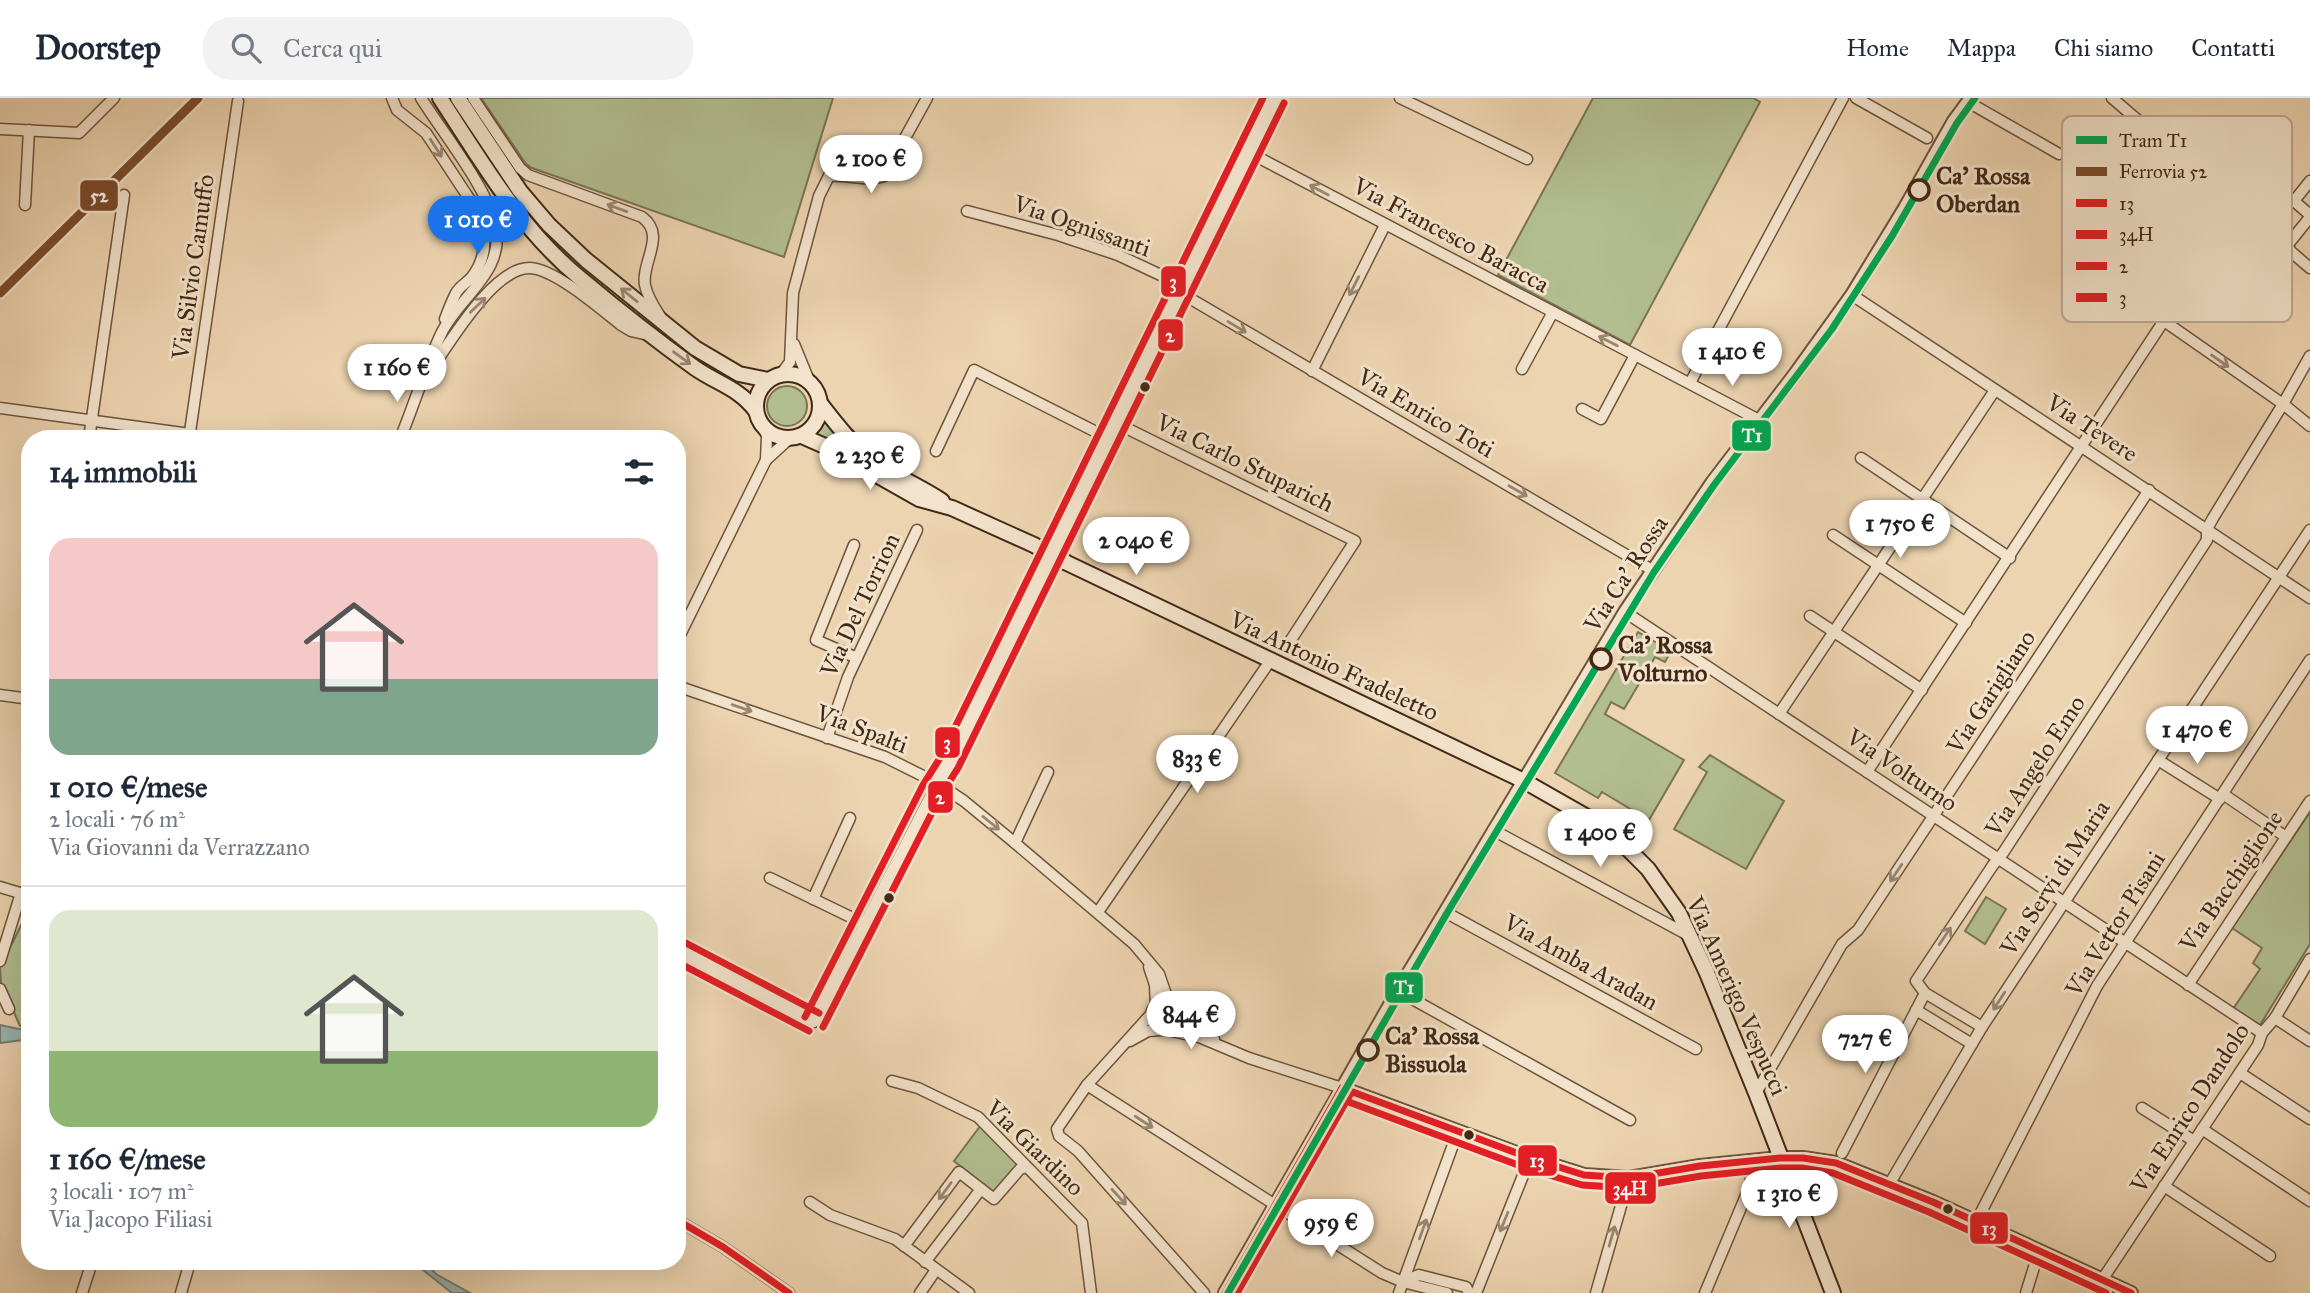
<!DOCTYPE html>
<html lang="it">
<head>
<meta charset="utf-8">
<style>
  :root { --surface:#fff; --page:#f2f2f3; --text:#1f2937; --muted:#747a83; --line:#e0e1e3; --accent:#1a73e8 }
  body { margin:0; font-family:"IM FELL Great Primer",serif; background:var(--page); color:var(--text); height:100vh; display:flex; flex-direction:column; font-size:26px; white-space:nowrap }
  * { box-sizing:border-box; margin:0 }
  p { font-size:23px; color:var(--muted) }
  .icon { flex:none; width:38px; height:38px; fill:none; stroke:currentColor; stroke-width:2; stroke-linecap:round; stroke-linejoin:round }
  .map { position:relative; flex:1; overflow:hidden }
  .panel { position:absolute; left:21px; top:332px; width:665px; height:840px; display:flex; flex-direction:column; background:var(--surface); border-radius:28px; box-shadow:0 7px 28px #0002 }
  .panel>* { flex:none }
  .price { position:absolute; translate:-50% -60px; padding:0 16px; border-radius:24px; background:#fff; color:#222; font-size:23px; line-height:46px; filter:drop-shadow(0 2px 4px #0008) }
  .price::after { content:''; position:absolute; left:50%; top:42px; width:21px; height:16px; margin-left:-10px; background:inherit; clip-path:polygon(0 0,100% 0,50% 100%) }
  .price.on { background:var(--accent); color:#fff }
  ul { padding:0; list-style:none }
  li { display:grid; align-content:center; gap:14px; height:371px; padding:0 28px }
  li+li { border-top:2px solid var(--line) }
  li span { display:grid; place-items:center; height:217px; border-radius:21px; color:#555 }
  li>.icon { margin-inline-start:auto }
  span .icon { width:126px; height:126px; fill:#fffc; stroke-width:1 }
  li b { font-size:30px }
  h2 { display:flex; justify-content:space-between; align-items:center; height:84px; padding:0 28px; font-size:30px }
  header { display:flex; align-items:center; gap:42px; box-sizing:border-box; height:98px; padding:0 35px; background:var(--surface); border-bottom:2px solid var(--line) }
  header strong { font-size:33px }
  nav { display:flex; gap:38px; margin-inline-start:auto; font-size:24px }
  .search { width:490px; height:63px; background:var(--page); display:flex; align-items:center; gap:18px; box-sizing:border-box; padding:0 24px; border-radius:28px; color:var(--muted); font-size:26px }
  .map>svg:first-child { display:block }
  .green { fill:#b2be90; stroke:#7a7453; stroke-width:2 }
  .water { fill:#9bb7b4; stroke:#777e75; stroke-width:2 }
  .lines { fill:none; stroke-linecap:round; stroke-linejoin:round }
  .minor-casing { stroke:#6d543c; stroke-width:13 }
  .tertiary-casing { stroke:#6d543c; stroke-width:16 }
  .secondary-casing { stroke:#422916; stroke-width:18 }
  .minor { stroke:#f3e3cc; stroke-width:10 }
  .tertiary { stroke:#f3e3cc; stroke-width:12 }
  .secondary { stroke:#f3e3cc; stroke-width:14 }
  .bus-1-casing { stroke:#f3e3cc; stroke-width:12 }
  .bus-2-casing { stroke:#f3e3cc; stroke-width:12 }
  .bus-3-casing { stroke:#f3e3cc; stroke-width:12 }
  .bus-4-casing { stroke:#f3e3cc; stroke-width:12 }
  .bus-1 { stroke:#e31e24; stroke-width:7 }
  .bus-2 { stroke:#e31e24; stroke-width:7 }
  .bus-3 { stroke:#e31e24; stroke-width:7 }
  .bus-4 { stroke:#e31e24; stroke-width:7 }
  .rail-1-casing { stroke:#f3e3cc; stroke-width:14 }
  .rail-1 { stroke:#7a4b2a; stroke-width:9 }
  .tram-1-casing { stroke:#f3e3cc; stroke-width:12 }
  .tram-1 { stroke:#00a651; stroke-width:7 }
  .oneway { stroke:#9a8671 }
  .stop-dot { fill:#f3e3cc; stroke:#422916; stroke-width:3.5 }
  .bus-dot { fill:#422916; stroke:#f3e3cc; stroke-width:2.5 }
  .labels { text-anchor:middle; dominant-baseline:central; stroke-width:6; stroke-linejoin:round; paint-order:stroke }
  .stop-label { font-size:24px; font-weight:bold; fill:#422916; stroke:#f3e3cc; text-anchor:start }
  .street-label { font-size:24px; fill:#422916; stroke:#f3e3cc }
  .key { fill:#f3e3cc; stroke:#beab95; stroke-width:2 }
  .key-label { font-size:19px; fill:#422916 }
  .line-badge { stroke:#f3e3cc; stroke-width:2.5 }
  .badge-label { font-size:19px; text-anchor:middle; font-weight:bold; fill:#fff }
</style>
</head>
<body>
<header>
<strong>Doorstep</strong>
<div class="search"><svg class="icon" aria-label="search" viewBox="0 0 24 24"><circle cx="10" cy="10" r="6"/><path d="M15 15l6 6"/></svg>Cerca qui</div>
<nav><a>Home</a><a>Mappa</a><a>Chi siamo</a><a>Contatti</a></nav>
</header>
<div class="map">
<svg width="2310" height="1195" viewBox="0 0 2310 1195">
  <rect width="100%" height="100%" fill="#edd4b0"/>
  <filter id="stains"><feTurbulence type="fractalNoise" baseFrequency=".00286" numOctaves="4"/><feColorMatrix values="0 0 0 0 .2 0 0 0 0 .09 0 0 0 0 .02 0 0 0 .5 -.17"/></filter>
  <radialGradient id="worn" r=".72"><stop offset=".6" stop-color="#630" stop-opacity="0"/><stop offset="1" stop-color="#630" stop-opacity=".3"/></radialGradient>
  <g class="green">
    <polygon points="481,0 833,0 784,159 532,70 526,66"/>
    <polygon points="1593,0 1753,0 1760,4 1630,247 1498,177"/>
    <circle cx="787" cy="308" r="20"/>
    <polygon points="824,322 859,359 813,337 820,332"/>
    <polygon points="1638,534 1671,553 1665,564 1655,559 1624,611 1611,604 1605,616 1684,662 1649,722 1602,694 1598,700 1555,675"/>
    <polygon points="1710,657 1784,703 1746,771 1674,731 1707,674 1699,669"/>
    <polygon points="2310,714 2310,846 2260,927 2233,911 2260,871 2253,865 2262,850 2232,830"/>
    <polygon points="1986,799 2006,811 1985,846 1965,833"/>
    <polygon points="29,811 30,927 20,928 1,885 0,870"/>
    <polygon points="981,1027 1019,1066 994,1095 954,1063"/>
  </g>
  <g class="water">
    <polygon points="0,927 19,931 30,930 30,941 0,945"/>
    <polygon points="413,1164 425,1164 436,1176 470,1195 452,1195"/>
  </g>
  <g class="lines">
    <g class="minor-casing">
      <g id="minor">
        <path d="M392,0L397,12L426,35L478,114C487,136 487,159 472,179C467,185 460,188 456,195C452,203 448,213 445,221"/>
        <path d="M473,0L520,70L528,77L642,119C667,137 641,164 645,187C647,198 654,209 660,218"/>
        <polyline points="1400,0 1527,61"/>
        <polyline points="1856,0 1927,40"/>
        <polyline points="2112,0 2310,170"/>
        <polyline points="1968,4 2059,56"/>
        <polyline points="0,31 79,35 114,0"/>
        <polyline points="1248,54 1759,322"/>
        <path d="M829,78C848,76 866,84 884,78L927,0"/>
        <polyline points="2310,83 2294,103 2310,117"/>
        <polyline points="25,107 29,32"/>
        <polyline points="967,113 1058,137 1118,157 1182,187"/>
        <polyline points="2286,149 2310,119"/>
        <polyline points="1179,194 1652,472"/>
        <polyline points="1852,197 2310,500"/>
        <polyline points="2252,210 2290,152"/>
        <polyline points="794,246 810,285"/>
        <polyline points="2310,258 2283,306 2310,328"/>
        <path d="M434,267C452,241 495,169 530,170C555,171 601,211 621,227L631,233L648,237"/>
        <polyline points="1522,271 1553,214"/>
        <polyline points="1312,273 1385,127"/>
        <path d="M781,276L790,264L793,195L819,98L829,78L837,70C856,65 873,77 891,67"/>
        <polyline points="1690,285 1843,0"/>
        <polyline points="0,310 190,336"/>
        <polyline points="1582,311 1601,321 1635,257"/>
        <polyline points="1116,325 1355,443 1287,548"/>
        <polyline points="764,331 767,338 766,362"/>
        <polyline points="89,341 124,97"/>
        <polyline points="189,341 238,3"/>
        <path d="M400,341C414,307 425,270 441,236C459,198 507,174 495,125C485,87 443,35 421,0"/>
        <polyline points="936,353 974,272 1108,340"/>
        <polyline points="1861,360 2010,460"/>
        <polyline points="1833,437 1966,525"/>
        <polyline points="854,447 816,542 857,560"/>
        <polyline points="1625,514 2262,935"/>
        <polyline points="1810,518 1922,592"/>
        <polyline points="677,543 766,362 789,341"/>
        <polyline points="677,588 885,659 937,685 964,703 1015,745 1134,846 1159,876 1169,905"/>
        <polyline points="0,597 30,601"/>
        <polyline points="1779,616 1995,292"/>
        <polyline points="827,640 848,579 917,432"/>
        <polyline points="2158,662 2220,701"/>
        <polyline points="1867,674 2238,110"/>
        <polyline points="2223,696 2286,739"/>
        <polyline points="1493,732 1690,838"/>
        <polyline points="1015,745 1048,674"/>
        <polyline points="770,780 865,826"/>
        <polyline points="0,789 30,798"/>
        <polyline points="813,801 850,720"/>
        <polyline points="1098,814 1270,563"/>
        <polyline points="1445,814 1696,951"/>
        <polyline points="677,852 814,924 937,685"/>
        <polyline points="0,863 21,795"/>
        <polyline points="1149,869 1155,887 1156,908"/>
        <polyline points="2188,887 2310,703"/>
        <polyline points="0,891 9,911"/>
        <polyline points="1398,893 1630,1022"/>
        <circle cx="1165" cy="918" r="14"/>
        <polyline points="1916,912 1972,946"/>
        <polyline points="1178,914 1214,941"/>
        <polyline points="1152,915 1087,987 1057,1031 1059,1038 1078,1053 1204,1195"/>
        <polyline points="2275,920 2310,943"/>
        <polyline points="1982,929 1925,895 1916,883 1993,767 2003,755 2207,442 2207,431 2213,420 2283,306 2164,223"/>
        <polyline points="1167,932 1199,939 1249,960 1342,990"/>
        <polyline points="1130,943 1148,933 1161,932"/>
        <polyline points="2240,975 2310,1021"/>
        <polyline points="892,983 918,990 978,1019 1082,1125 1091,1195"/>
        <polyline points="1087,987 1382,1175 1403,1184 1447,1195"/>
        <polyline points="1756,995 1842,846 1858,832 2149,392"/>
        <polyline points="2142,1010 2194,1043"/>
        <polyline points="2202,1031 2310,1103"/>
        <polyline points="1842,1055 1925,895"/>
        <polyline points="1890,1085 1982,929 2310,432"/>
        <polyline points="2164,1088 2270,1158"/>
        <polyline points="810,1104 830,1117 895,1141 969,1195"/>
        <polyline points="677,1122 723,1149 789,1195"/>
        <polyline points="1976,1124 2097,888 2310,562"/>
        <polyline points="904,1148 959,1074 994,1101 1020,1071 1026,1069"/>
        <polyline points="925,1164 981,1091"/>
        <polyline points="2102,1182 2258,947 2262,935 2275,920 2310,861"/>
        <polyline points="1404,1183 1419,1177 1466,1189 1469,1195"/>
        <polyline points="82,1195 92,1164"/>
        <polyline points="181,1195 190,1164"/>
        <polyline points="920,1195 936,1172"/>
        <polyline points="1399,1195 1458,1033"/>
        <polyline points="1476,1195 1530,1060"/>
        <polyline points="1596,1195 1629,1080"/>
        <polyline points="1705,1195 1750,1088 1753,1063"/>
        <polyline points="2026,1195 2039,1153"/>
      </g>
    </g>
    <g class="tertiary-casing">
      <g id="tertiary">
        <polyline points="937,685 949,665 1275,0"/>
        <polyline points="1342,990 1530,1060 1584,1077 1629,1080 1700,1068 1780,1060 1803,1060 1836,1065 1933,1104 2131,1195"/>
        <polyline points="1225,1195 1398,893 1625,514 1712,385 1796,275 1852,197 1905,110 1954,23 1971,0"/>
      </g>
    </g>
    <g class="secondary-casing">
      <g id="secondary">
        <path d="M440,0C482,64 521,132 581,181C618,212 656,242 695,270C718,286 739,290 756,313"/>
        <polyline points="458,0 520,93 549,127 586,162 695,250 739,276 768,282"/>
        <circle cx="788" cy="308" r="32"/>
        <path d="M820,305C837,327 853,348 876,365C897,379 921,389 942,403"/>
        <polyline points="802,338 827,349 919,401 952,410 1034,447 1067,465 1524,683 1589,720 1619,742 1648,771 1679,815 1707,875 1756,995 1833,1195"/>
      </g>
    </g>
    <use href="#minor" class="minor"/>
    <use href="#tertiary" class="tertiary"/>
    <use href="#secondary" class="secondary"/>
    <g class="bus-1-casing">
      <g id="bus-1">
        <polyline points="1342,990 1530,1060 1584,1077 1629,1080 1700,1068 1780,1060 1803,1060 1836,1065 1933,1104 2131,1195"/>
        <polyline points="677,1122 723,1149 789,1195"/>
        <polyline points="1225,1195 1342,990"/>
      </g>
    </g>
    <g class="bus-2-casing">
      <g id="bus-2">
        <polyline points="1338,1000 1526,1070 1582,1087 1630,1090 1701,1078 1781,1070 1802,1070 1833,1075 1929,1114 2106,1195"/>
        <polyline points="1237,1195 1351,995"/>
      </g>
    </g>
    <g class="bus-3-casing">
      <g id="bus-3">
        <polyline points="677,864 809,933"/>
        <polyline points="823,929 941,697 958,670 1284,5"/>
      </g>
    </g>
    <g class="bus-4-casing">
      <g id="bus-4">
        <polyline points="682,843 819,915"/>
        <polyline points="805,919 923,687 940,660 1263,0"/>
      </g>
    </g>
    <use href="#bus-1" class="bus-1"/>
    <use href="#bus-2" class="bus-2"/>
    <use href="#bus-3" class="bus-3"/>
    <use href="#bus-4" class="bus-4"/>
    <g class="rail-1-casing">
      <polyline id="rail-1" points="0,195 198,0"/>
    </g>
    <use href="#rail-1" class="rail-1"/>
    <g class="tram-1-casing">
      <polyline id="tram-1" points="1228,1195 1447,815 1654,474 1714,387 1832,231 1892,138 1957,25 1975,0"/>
    </g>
    <use href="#tram-1" class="tram-1"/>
  </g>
  <defs><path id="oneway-shaft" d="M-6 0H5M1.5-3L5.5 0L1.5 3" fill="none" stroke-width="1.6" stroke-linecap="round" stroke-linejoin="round" transform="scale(1.75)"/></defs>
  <g class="oneway">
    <use href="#oneway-shaft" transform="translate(436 50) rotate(57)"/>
    <use href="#oneway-shaft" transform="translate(1319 92) rotate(-152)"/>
    <use href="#oneway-shaft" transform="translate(617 110) rotate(-160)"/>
    <use href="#oneway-shaft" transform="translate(1354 188) rotate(117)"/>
    <use href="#oneway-shaft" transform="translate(629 197) rotate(-141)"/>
    <use href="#oneway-shaft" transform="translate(478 207) rotate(-44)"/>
    <use href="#oneway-shaft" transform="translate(1237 229) rotate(31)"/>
    <use href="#oneway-shaft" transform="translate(1608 243) rotate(-153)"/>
    <use href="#oneway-shaft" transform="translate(682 260) rotate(36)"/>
    <use href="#oneway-shaft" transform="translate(2220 263) rotate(35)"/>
    <use href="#oneway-shaft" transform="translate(1518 393) rotate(30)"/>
    <use href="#oneway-shaft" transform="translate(742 610) rotate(19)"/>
    <use href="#oneway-shaft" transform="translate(991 725) rotate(39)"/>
    <use href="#oneway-shaft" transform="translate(1896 775) rotate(124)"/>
    <use href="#oneway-shaft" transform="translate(1945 838) rotate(-56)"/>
    <use href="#oneway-shaft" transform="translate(1999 903) rotate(123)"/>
    <use href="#oneway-shaft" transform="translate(1144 1024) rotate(33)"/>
    <use href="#oneway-shaft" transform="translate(945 1093) rotate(126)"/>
    <use href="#oneway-shaft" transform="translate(1119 1099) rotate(48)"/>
    <use href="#oneway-shaft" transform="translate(1504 1124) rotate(112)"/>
    <use href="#oneway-shaft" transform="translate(1423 1131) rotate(-70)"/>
    <use href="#oneway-shaft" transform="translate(1612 1138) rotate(-74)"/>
  </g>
  <g class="stop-dot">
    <circle cx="1919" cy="92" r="10"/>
    <circle cx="1601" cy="561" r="10"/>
    <circle cx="1368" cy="952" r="10"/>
  </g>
  <g class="bus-dot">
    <circle cx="1145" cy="289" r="6"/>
    <circle cx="889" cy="800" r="6"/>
    <circle cx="1469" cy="1037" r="6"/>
    <circle cx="1948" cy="1111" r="6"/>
  </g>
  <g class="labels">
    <g class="stop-label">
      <text x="1936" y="78">Ca' Rossa<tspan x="1936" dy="28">Oberdan</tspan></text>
      <text x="1618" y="547">Ca' Rossa<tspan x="1618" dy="28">Volturno</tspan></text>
      <text x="1385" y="938">Ca' Rossa<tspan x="1385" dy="28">Bissuola</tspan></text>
    </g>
    <g class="street-label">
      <text transform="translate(1082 128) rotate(19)">Via Ognissanti</text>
      <text transform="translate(1451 137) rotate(28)">Via Francesco Baracca</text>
      <text transform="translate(193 169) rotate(-82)">Via Silvio Camuffo</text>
      <text transform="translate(1426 315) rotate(30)">Via Enrico Toti</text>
      <text transform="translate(2092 330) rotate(33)">Via Tevere</text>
      <text transform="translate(1245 365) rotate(26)">Via Carlo Stuparich</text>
      <text transform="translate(1626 476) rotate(-57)">Via Ca' Rossa</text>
      <text transform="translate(860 507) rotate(-65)">Via Del Torrion</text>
      <text transform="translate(1334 568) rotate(25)">Via Antonio Fradeletto</text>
      <text transform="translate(1991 594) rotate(-57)">Via Garigliano</text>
      <text transform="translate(862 631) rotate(21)">Via Spalti</text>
      <text transform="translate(2035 668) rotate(-57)">Via Angelo Emo</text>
      <text transform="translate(1902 672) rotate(34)">Via Volturno</text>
      <text transform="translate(2055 780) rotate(-57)">Via Servi di Maria</text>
      <text transform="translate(2231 783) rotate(-56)">Via Bacchiglione</text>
      <text transform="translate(2115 826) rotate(-58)">Via Vettor Pisani</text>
      <text transform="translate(1581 864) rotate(29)">Via Amba Aradan</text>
      <text transform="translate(1737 898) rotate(66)">Via Amerigo Vespucci</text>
      <text transform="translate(2190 1010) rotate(-57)">Via Enrico Dandolo</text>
      <text transform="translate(1035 1050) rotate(44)">Via Giardino</text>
    </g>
  </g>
  <rect x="2062" y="18" width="230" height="206" rx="10" class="key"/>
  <rect x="2076" y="38" width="31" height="8" fill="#00a651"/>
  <rect x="2076" y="69" width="31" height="9" fill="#7a4b2a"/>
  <rect x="2076" y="101" width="31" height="8" fill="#e31e24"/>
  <rect x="2076" y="132" width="31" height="9" fill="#e31e24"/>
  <rect x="2076" y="164" width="31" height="8" fill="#e31e24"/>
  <rect x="2076" y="195" width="31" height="9" fill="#e31e24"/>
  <g class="key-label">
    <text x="2119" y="49">Tram T1</text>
    <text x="2119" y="80">Ferrovia 52</text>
    <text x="2119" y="112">13</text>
    <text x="2119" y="143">34H</text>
    <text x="2119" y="175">2</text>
    <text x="2119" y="206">3</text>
  </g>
  <g class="line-badge">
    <rect x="79" y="81" width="40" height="33" rx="7" fill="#7a4b2a"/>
    <rect x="1160" y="167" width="27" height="33" rx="7" fill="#e31e24"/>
    <rect x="1157" y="220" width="27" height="34" rx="7" fill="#e31e24"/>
    <rect x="1731" y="321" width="41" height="33" rx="7" fill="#00a651"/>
    <rect x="934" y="628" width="27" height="33" rx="7" fill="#e31e24"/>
    <rect x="927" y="682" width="27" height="34" rx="7" fill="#e31e24"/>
    <rect x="1384" y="873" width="40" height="33" rx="7" fill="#00a651"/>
    <rect x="1517" y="1046" width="41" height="33" rx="7" fill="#e31e24"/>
    <rect x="1604" y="1073" width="53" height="34" rx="7" fill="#e31e24"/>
    <rect x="1969" y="1113" width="40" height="34" rx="7" fill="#e31e24"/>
  </g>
  <g class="badge-label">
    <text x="99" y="104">52</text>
    <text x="1173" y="190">3</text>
    <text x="1170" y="244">2</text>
    <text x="1752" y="344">T1</text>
    <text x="947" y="651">3</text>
    <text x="940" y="706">2</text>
    <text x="1404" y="896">T1</text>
    <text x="1537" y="1069">13</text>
    <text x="1630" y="1097">34H</text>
    <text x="1989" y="1137">13</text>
  </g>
  <rect width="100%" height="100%" filter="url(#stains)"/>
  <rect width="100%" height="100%" fill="url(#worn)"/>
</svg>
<b class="price" style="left:871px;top:97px">2 100 €</b>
<b class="price on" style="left:478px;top:158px">1 010 €</b>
<b class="price" style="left:1732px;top:290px">1 410 €</b>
<b class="price" style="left:397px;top:306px">1 160 €</b>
<b class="price" style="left:870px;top:394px">2 230 €</b>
<b class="price" style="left:1900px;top:462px">1 750 €</b>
<b class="price" style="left:1136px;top:479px">2 040 €</b>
<b class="price" style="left:2197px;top:668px">1 470 €</b>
<b class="price" style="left:1197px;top:697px">833 €</b>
<b class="price" style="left:1600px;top:771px">1 400 €</b>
<b class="price" style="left:1191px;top:953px">844 €</b>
<b class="price" style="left:1865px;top:977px">727 €</b>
<b class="price" style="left:1789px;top:1132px">1 310 €</b>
<b class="price" style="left:1331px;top:1161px">959 €</b>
<section class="panel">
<h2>14 immobili<svg class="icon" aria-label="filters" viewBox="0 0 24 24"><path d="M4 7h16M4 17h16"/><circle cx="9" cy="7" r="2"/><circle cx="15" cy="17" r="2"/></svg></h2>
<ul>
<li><span style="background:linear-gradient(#f6c9c9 65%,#7fa58c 0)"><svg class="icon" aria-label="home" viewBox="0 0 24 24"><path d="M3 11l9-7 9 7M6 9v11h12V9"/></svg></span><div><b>1 010 €/mese</b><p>2 locali · 76 m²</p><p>Via Giovanni da Verrazzano</p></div></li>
<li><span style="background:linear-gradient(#dfe7d0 65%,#8fb573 0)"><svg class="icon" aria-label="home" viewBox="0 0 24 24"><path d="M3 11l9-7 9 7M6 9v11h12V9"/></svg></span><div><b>1 160 €/mese</b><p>3 locali · 107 m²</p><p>Via Jacopo Filiasi</p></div></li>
</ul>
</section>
</div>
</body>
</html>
